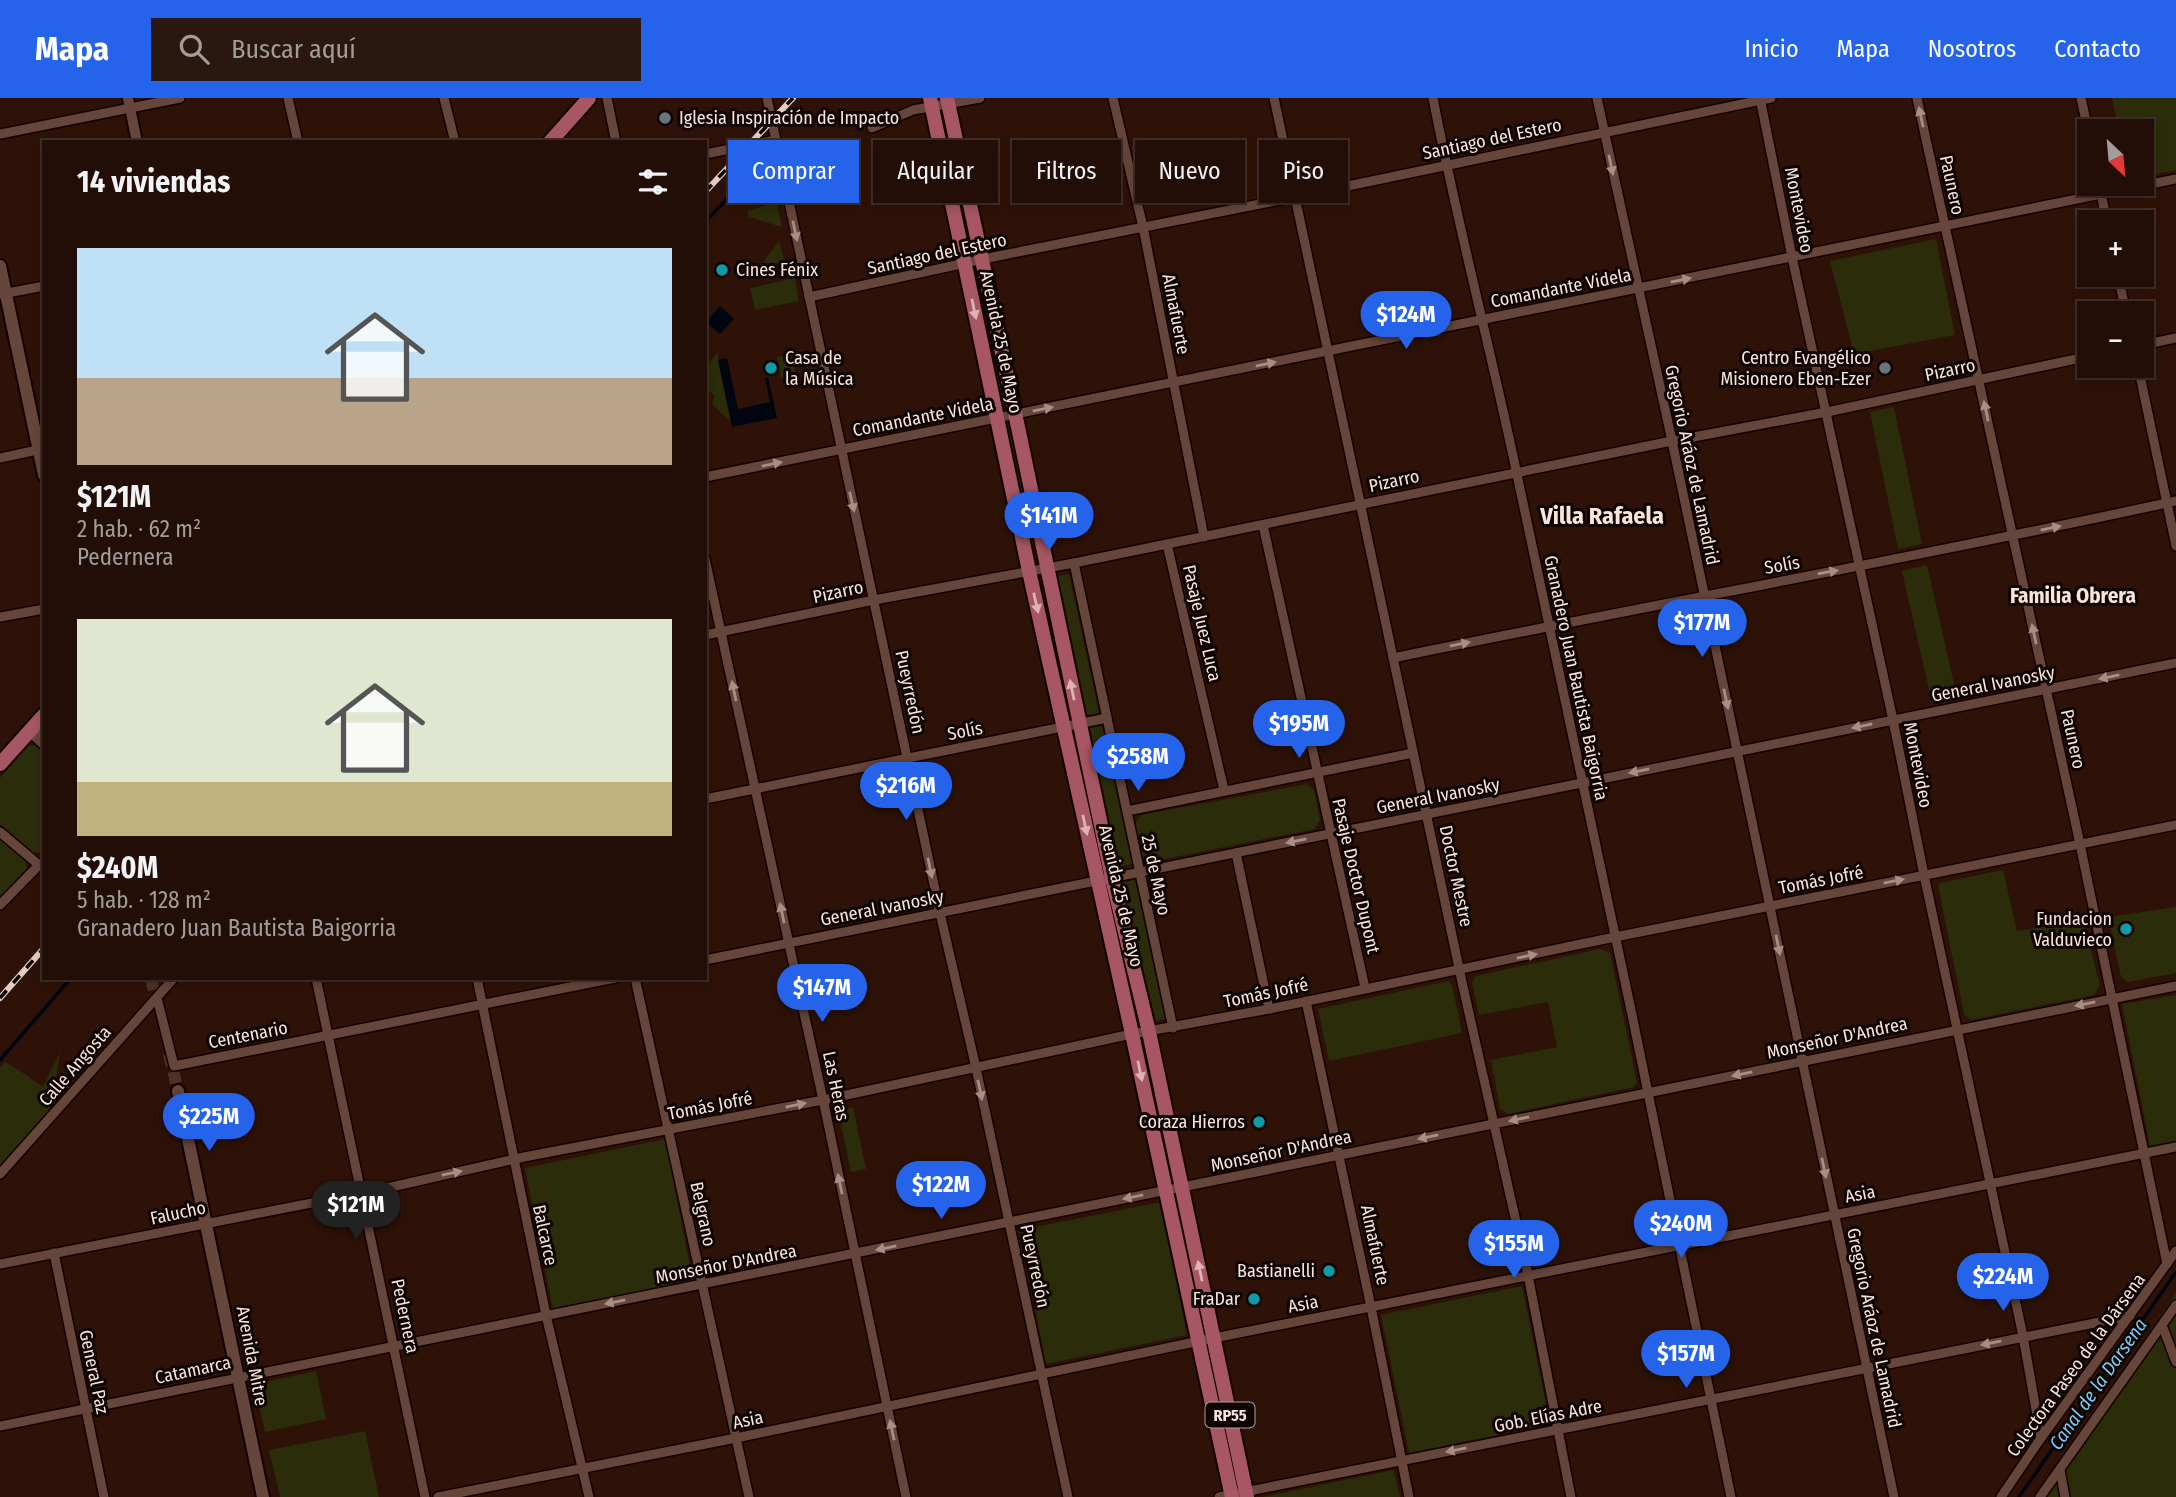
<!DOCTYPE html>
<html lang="es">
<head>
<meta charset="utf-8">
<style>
  :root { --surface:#220e06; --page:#2a1710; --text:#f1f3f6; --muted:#a29c9b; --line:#3f2e28; --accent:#2563eb }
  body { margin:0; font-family:"Fira Sans Condensed",sans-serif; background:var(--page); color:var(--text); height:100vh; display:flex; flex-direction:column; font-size:26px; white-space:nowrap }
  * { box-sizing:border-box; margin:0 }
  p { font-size:23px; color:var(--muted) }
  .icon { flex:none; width:38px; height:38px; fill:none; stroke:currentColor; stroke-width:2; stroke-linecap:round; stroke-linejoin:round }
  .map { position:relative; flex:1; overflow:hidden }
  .drawer { position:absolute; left:42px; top:42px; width:665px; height:840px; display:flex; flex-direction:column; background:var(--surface); border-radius:0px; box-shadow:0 4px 10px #0003,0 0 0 2px var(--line) }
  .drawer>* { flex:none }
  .top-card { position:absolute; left:728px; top:42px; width:665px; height:63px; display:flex; gap:14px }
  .needle { width:46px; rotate:154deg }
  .tools { position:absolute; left:2077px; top:21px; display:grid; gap:14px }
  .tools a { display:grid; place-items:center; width:77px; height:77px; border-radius:0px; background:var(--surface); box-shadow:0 4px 10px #0003,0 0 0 2px var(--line); font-size:35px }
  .price { position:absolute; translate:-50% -60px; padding:0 16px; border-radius:24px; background:var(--accent); color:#fff; font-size:23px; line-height:46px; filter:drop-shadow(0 2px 4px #0008) }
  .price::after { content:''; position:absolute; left:50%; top:42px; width:21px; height:16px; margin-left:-10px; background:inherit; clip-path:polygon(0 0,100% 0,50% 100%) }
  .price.current { background:#222; color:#fff }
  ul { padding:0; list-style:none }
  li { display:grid; align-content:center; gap:14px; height:371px; padding:0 35px }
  li span { display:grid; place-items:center; height:217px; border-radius:0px; color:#555 }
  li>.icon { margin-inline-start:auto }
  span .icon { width:126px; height:126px; fill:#fffc; stroke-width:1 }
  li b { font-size:30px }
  h2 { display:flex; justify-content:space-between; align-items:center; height:84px; padding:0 35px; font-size:30px }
  .pill { padding:0 24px; border-radius:0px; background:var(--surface); box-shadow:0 4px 10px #0003,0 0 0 2px var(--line); font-size:24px; line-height:63px }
  .pill.current { background:var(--accent); color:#fff }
  header { display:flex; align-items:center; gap:42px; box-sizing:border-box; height:98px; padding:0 35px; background:var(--accent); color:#fff }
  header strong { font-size:33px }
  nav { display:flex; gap:38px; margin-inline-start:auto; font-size:24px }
  .search { width:490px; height:63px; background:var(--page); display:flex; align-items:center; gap:18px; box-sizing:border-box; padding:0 24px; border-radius:0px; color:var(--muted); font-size:26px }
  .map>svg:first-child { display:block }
  .green { fill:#2b2c09 }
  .water { fill:#000510 }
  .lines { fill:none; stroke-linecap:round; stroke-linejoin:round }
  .stream { stroke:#000510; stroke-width:3.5 }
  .secondary-tunnel { stroke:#4d3228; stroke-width:12; stroke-dasharray:12 6; stroke-linecap:butt }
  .minor-casing { stroke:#140100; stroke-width:12 }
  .tertiary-casing { stroke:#140100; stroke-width:14 }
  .secondary-casing { stroke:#140100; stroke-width:16 }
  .primary-casing { stroke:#140100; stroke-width:18 }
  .minor { stroke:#66463a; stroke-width:9 }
  .tertiary { stroke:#66463a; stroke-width:10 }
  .secondary { stroke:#66463a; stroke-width:12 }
  .primary { stroke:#a65763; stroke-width:14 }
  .rail-casing { stroke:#e3cec6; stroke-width:6 }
  .rail { stroke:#0e0402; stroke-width:3.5; stroke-dasharray:10; stroke-linecap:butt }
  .oneway { fill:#a98e84 }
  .oneway2 { fill:#ddb3b3 }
  .worship-dot { fill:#6b7280; stroke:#0e0402; stroke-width:2.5 }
  .culture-dot { fill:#0f9aa8; stroke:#0e0402; stroke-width:2.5 }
  .labels { text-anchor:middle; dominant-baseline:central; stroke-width:6; stroke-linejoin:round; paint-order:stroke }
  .shield { fill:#0e0402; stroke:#b3a29c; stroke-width:2 }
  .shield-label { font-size:16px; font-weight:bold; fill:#fae5de }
  .poi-label { font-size:18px; fill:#fae5de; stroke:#0e0402; text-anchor:end }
  .street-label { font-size:18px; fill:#fae5de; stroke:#0e0402 }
  .water-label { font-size:19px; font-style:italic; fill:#76cff9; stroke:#0e0402 }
  .quarter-label { font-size:21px; font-weight:bold; fill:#fae5de; stroke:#0e0402 }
  .district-label { font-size:24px; font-weight:bold; fill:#fae5de; stroke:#0e0402 }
</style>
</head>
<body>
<header>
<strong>Mapa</strong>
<div class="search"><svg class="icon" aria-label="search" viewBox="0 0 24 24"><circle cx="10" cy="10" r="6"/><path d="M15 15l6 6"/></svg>Buscar aquí</div>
<nav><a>Inicio</a><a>Mapa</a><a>Nosotros</a><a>Contacto</a></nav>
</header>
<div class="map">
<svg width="2176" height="1399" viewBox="0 0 2176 1399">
  <rect width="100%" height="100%" fill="#2e1208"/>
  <g class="green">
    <polygon points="2112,0 2176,0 2176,72 2142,79 2142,33 2119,33"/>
    <polygon points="941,18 944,18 969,143 966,144"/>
    <polygon points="776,104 782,129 749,119 747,113"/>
    <polygon points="1936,141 1955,237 1854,256 1830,163"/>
    <polygon points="779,143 785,165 764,165 764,163"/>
    <polygon points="978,179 1004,304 1001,305 975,180"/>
    <polygon points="795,180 799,203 755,212 750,190"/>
    <polygon points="718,254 718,262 731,323 712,307 714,297 705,290 705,269"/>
    <polygon points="791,256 796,277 781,280 777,259"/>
    <polygon points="1894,309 1922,446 1898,451 1870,314"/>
    <polygon points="1007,327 1010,327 1036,452 1033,453"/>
    <polygon points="1927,467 1957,599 1932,605 1902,473"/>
    <polygon points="1069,476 1099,615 1083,618 1053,479"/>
    <polygon points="1042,484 1068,610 1065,610 1039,485"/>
    <polygon points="1102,628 1132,766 1116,770 1086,631"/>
    <polygon points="34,647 44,654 44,752 40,755 33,754 0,726 0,680 28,648"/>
    <polygon points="1307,686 1314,692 1320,722 1315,731 1150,764 1142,757 1135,726 1141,717"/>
    <polygon points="0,742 25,763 27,770 0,799"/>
    <polygon points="2003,772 2017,833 2083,823 2100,887 2094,897 1971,922 1964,916 1938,788 1940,785"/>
    <polygon points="1135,782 1165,921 1149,924 1119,785"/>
    <polygon points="1109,792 1139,917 1136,917 1106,793"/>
    <polygon points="2176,809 2176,875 2128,884 2121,879 2108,819"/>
    <polygon points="1600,851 1610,855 1637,984 1634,989 1508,1016 1500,1011 1491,962 1557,949 1548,904 1479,917 1472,885 1476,878"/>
    <polygon points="1448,883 1452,887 1462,935 1329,963 1318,911"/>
    <polygon points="2176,897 2176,1043 2150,1048 2122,906"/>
    <polygon points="1145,947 1171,1073 1168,1073 1142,948"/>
    <polygon points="60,954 55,986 64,996 0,1070 0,970 5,964 19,972 43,989"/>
    <polygon points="853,1009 866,1071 851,1074 838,1013"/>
    <polygon points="665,1041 693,1183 553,1211 525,1070"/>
    <polygon points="1161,1104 1187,1237 1046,1266 1020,1132"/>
    <polygon points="1522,1188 1550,1326 1409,1355 1381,1217"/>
    <polygon points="2176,1195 2176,1399 2034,1399 2042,1389"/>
    <polygon points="316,1273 326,1321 265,1334 256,1293 260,1285"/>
    <polygon points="365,1333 379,1399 280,1399 269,1352"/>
    <polygon points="1394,1372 1400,1399 1263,1399"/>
  </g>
  <g class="water">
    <polygon points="720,208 734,221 720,236 706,224"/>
    <polygon points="727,260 738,311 770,304 765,280 768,279 777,320 732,329 718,262"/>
  </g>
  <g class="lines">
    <g class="stream">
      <polyline points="705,124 726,102 735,85 759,67 766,64"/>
      <polyline points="0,962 71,880"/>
      <polyline points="2019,1399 2176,1174"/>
    </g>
    <g class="secondary-tunnel">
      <polyline points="151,880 158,911"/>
      <polyline points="169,956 178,993"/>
    </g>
    <g class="minor-casing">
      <g id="minor">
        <polyline points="288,0 298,44"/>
        <polyline points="444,0 455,44"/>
        <polyline points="607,0 616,44"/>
        <polyline points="767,0 940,815 976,970 1068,1399"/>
        <polyline points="1113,0 1143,129 1204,439"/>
        <polyline points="1274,0 1462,884 1528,1177 1571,1399"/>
        <path d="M1433,0C1457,125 1490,248 1516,372C1590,714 1662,1056 1731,1399"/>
        <polyline points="1597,0 1672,343 1894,1399"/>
        <polyline points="1760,0 1792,159 1893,622 1924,777 2023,1238 2041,1340"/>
        <polyline points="1917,0 2080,746 2167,1166"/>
        <polyline points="2081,0 2090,41"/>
        <polyline points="872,30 913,12 980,0"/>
        <polyline points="0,36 180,0"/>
        <polyline points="705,56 776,42"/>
        <polyline points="2099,86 2107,124"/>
        <polyline points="2118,177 2126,215"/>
        <polyline points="2,196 44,188"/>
        <polyline points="809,199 993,159 1295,99 1771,0"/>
        <polyline points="2142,247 2176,240"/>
        <polyline points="2138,268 2176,448"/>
        <polyline points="0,360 42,351"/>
        <polyline points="705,379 2176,81"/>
        <polyline points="1263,427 1365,890"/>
        <polyline points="1167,446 1224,692"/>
        <polyline points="705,461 825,1011 906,1399"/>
        <polyline points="1074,465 1173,930"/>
        <polyline points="0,519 44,511"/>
        <polyline points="705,537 874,502 1074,465 1672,343 1827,314 2090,258"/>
        <path d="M1393,560C1654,506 1916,460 2176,403"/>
        <polyline points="705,701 1107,620"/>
        <polyline points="1127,713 1413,655"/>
        <polyline points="0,734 39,767 0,807"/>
        <polyline points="1236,755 1269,911"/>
        <polyline points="705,862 2176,565"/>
        <polyline points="316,880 425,1399"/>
        <polyline points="477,880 546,1217 589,1399"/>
        <polyline points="635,880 749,1399"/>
        <polyline points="157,900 174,968 615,880"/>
        <polyline points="1306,903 1371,1209 1409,1399"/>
        <polyline points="0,1076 174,880"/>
        <polyline points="54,1155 104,1399"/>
        <polyline points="0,1166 378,1092 524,1059 823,1002 1132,936 1269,911 1615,839 2176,727"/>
        <polyline points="2162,1227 2176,1264"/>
        <polyline points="0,1328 2176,888"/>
        <polyline points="2060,1372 2065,1399"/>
        <polyline points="438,1399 736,1340 1214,1240 2176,1049"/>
        <polyline points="1219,1399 2130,1218"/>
        <polyline points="2001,1399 2041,1340 2176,1153"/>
        <polyline points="2040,1399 2176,1207"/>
      </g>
    </g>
    <g class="tertiary-casing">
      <polyline id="tertiary" points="128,0 137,44"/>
    </g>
    <g class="secondary-casing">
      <g id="secondary">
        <polyline points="0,168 44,377"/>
        <polyline points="30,632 44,645"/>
        <polyline points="178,993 263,1399"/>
      </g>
    </g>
    <g class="primary-casing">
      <g id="primary">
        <polyline points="930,0 1029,473 1132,936 1232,1399"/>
        <polyline points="947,0 1018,329 1112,780 1149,934 1247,1399"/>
        <polyline points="550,44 589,0"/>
        <polyline points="0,666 44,617"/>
      </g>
    </g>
    <use href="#minor" class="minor"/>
    <use href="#tertiary" class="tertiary"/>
    <use href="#secondary" class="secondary"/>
    <use href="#primary" class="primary"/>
    <g class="rail-casing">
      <g id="rail">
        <polyline points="705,94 793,0"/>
        <polyline points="0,900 44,850"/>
      </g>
    </g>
    <use href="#rail" class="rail"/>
  </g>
  <defs><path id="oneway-solid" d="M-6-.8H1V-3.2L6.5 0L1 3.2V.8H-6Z" transform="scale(1.75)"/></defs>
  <g class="oneway">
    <use href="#oneway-solid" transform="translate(1921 19) rotate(-102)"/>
    <use href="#oneway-solid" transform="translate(1611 67) rotate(78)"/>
    <use href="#oneway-solid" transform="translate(795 133) rotate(78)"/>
    <use href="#oneway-solid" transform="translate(1681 182) rotate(-11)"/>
    <use href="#oneway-solid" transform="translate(1266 266) rotate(-11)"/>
    <use href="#oneway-solid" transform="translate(1043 311) rotate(-11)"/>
    <use href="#oneway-solid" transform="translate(1986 313) rotate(-102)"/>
    <use href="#oneway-solid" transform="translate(772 366) rotate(-12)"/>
    <use href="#oneway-solid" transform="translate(852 404) rotate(77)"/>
    <use href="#oneway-solid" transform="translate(2051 430) rotate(-11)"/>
    <use href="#oneway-solid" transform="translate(1828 474) rotate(-10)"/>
    <use href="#oneway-solid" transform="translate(2034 536) rotate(-102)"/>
    <use href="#oneway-solid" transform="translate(1460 546) rotate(-11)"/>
    <use href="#oneway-solid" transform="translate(2109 579) rotate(169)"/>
    <use href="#oneway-solid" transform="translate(734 593) rotate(-102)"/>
    <use href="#oneway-solid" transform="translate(1726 601) rotate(78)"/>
    <use href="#oneway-solid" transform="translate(1862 628) rotate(169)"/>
    <use href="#oneway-solid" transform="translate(1639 673) rotate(169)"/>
    <use href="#oneway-solid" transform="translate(1296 743) rotate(169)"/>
    <use href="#oneway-solid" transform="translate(930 770) rotate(78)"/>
    <use href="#oneway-solid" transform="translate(1894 783) rotate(-11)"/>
    <use href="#oneway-solid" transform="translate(782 815) rotate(-102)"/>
    <use href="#oneway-solid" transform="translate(1778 847) rotate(78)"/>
    <use href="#oneway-solid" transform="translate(1527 858) rotate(-12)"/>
    <use href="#oneway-solid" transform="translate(2085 906) rotate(169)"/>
    <use href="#oneway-solid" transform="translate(1742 976) rotate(169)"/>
    <use href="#oneway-solid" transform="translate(980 992) rotate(78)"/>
    <use href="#oneway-solid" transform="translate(796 1007) rotate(-11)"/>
    <use href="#oneway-solid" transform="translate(1519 1021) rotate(168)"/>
    <use href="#oneway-solid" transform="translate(1428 1039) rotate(169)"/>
    <use href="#oneway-solid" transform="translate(1824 1070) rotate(78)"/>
    <use href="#oneway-solid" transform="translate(452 1075) rotate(-12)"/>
    <use href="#oneway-solid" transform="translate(840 1086) rotate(-102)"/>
    <use href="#oneway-solid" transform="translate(1133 1099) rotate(168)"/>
    <use href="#oneway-solid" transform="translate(886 1150) rotate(169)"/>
    <use href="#oneway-solid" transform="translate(615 1204) rotate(169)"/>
    <use href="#oneway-solid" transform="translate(1991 1245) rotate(169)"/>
    <use href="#oneway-solid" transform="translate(892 1332) rotate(-102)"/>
    <use href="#oneway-solid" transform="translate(1456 1352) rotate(169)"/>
  </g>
  <g class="oneway2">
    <use href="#oneway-solid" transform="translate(974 211) rotate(78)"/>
    <use href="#oneway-solid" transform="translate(1036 505) rotate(77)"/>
    <use href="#oneway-solid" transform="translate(1072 592) rotate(-102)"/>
    <use href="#oneway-solid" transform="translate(1085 727) rotate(78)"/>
    <use href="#oneway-solid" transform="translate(1140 973) rotate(78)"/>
    <use href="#oneway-solid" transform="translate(1200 1173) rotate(-102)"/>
  </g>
  <g class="worship-dot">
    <circle cx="665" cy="20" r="7"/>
    <circle cx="1885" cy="270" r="7"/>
  </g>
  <g class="culture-dot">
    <circle cx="722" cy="172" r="7"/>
    <circle cx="771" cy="270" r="7"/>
    <circle cx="2126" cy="831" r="7"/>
    <circle cx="1259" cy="1024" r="7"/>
    <circle cx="1329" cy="1173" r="7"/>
    <circle cx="1254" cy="1201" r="7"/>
  </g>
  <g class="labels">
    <rect class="shield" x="1205.5" y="1304.5" width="49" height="25" rx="5"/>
    <g class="shield-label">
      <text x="1230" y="1317">RP55</text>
    </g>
    <g class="poi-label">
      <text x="679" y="20" text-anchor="start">Iglesia Inspiración de Impacto</text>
      <text x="736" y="172" text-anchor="start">Cines Fénix</text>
      <text x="785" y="260" text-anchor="start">Casa de<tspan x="785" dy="21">la Música</tspan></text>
      <text x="1871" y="260">Centro Evangélico<tspan x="1871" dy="21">Misionero Eben-Ezer</tspan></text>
      <text x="2112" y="821">Fundacion<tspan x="2112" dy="21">Valduvieco</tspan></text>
      <text x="1245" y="1024">Coraza Hierros</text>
      <text x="1315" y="1173">Bastianelli</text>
      <text x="1240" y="1201">FraDar</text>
    </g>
    <g class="street-label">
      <text transform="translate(1492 41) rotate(-12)">Santiago del Estero</text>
      <text transform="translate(1952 87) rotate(78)">Paunero</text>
      <text transform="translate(1799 112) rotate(79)">Montevideo</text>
      <text transform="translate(937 156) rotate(-12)">Santiago del Estero</text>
      <text transform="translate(1561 190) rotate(-11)">Comandante Videla</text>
      <text transform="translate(1176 216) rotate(79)">Almafuerte</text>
      <text transform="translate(1001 244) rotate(78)">Avenida 25 de Mayo</text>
      <text transform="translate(1950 272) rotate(-12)">Pizarro</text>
      <text transform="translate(923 319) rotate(-11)">Comandante Videla</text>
      <text transform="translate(1692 367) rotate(78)">Gregorio Aráoz de Lamadrid</text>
      <text transform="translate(1394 383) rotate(-12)">Pizarro</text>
      <text transform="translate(1782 467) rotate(-10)">Solís</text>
      <text transform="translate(838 494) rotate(-12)">Pizarro</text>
      <text transform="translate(1202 525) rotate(77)">Pasaje Juez Luca</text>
      <text transform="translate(1576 580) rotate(78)">Granadero Juan Bautista Baigorria</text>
      <text transform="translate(1993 586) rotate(-11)">General Ivanosky</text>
      <text transform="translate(910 594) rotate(78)">Pueyrredón</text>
      <text transform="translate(965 633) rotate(-11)">Solís</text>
      <text transform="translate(2073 641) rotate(78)">Paunero</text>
      <text transform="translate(1918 667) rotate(79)">Montevideo</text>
      <text transform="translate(1438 698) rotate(-11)">General Ivanosky</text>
      <text transform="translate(1156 777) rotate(78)">25 de Mayo</text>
      <text transform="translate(1356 778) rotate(77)">Pasaje Doctor Dupont</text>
      <text transform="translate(1456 778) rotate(78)">Doctor Mestre</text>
      <text transform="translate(1821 782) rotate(-11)">Tomás Jofré</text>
      <text transform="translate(1121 798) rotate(77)">Avenida 25 de Mayo</text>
      <text transform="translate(882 810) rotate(-11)">General Ivanosky</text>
      <text transform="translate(1266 895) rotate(-12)">Tomás Jofré</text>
      <text transform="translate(248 937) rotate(-11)">Centenario</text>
      <text transform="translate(1837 940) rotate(-12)">Monseñor D'Andrea</text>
      <text transform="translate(75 968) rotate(-49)">Calle Angosta</text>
      <text transform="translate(836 988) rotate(78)">Las Heras</text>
      <text transform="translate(710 1008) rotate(-11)">Tomás Jofré</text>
      <text transform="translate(1281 1053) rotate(-12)">Monseñor D'Andrea</text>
      <text transform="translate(1860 1096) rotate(-11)">Asia</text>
      <text transform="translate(178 1115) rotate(-12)">Falucho</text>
      <text transform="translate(703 1116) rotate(78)">Belgrano</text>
      <text transform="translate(545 1137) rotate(78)">Balcarce</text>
      <text transform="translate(1375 1147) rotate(78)">Almafuerte</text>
      <text transform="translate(726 1166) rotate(-11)">Monseñor D'Andrea</text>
      <text transform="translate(1035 1168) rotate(78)">Pueyrredón</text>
      <text transform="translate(1303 1206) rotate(-11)">Asia</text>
      <text transform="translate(405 1218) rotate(78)">Pedernera</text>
      <text transform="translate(1874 1230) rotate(78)">Gregorio Aráoz de Lamadrid</text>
      <text transform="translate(252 1258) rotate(79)">Avenida Mitre</text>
      <text transform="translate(2076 1267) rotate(-54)">Colectora Paseo de la Dársena</text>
      <text transform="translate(193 1272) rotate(-12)">Catamarca</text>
      <text transform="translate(94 1274) rotate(78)">General Paz</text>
      <text transform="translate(1548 1318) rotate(-11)">Gob. Elías Adre</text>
      <text transform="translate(748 1322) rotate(-12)">Asia</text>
    </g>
    <g class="water-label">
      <text transform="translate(2098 1286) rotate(-55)">Canal de la Darsena</text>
    </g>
    <g class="quarter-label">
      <text x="2073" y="498">Familia Obrera</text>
    </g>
    <g class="district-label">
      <text x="1602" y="418">Villa Rafaela</text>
    </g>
  </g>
</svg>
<div class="tools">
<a><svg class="needle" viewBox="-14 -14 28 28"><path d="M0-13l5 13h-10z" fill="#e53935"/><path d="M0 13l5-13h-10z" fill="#a29c9b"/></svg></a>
<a>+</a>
<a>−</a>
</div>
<b class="price" style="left:1406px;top:253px">$124M</b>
<b class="price" style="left:1049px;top:454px">$141M</b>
<b class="price" style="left:1702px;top:561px">$177M</b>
<b class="price" style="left:1299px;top:662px">$195M</b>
<b class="price" style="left:1138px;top:695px">$258M</b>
<b class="price" style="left:906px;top:724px">$216M</b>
<b class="price" style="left:822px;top:926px">$147M</b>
<b class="price" style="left:209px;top:1055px">$225M</b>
<b class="price" style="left:941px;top:1123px">$122M</b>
<b class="price current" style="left:356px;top:1143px">$121M</b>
<b class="price" style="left:1681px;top:1162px">$240M</b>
<b class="price" style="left:1514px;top:1182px">$155M</b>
<b class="price" style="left:2003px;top:1215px">$224M</b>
<b class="price" style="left:1686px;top:1292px">$157M</b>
<div class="top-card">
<a class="pill current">Comprar</a>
<a class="pill">Alquilar</a>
<a class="pill">Filtros</a>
<a class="pill">Nuevo</a>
<a class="pill">Piso</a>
</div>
<section class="drawer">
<h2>14 viviendas<svg class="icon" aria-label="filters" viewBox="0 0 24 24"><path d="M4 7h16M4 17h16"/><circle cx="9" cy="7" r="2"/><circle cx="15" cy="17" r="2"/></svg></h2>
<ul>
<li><span style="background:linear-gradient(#bfe0f5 60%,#b9a48a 0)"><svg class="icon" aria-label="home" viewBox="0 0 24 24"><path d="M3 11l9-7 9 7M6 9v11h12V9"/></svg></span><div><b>$121M</b><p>2 hab. · 62 m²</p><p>Pedernera</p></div></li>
<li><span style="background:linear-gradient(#dfe7d0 75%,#c2b280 0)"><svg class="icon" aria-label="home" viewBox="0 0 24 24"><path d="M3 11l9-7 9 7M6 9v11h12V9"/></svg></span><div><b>$240M</b><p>5 hab. · 128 m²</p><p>Granadero Juan Bautista Baigorria</p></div></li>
</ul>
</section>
</div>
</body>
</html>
